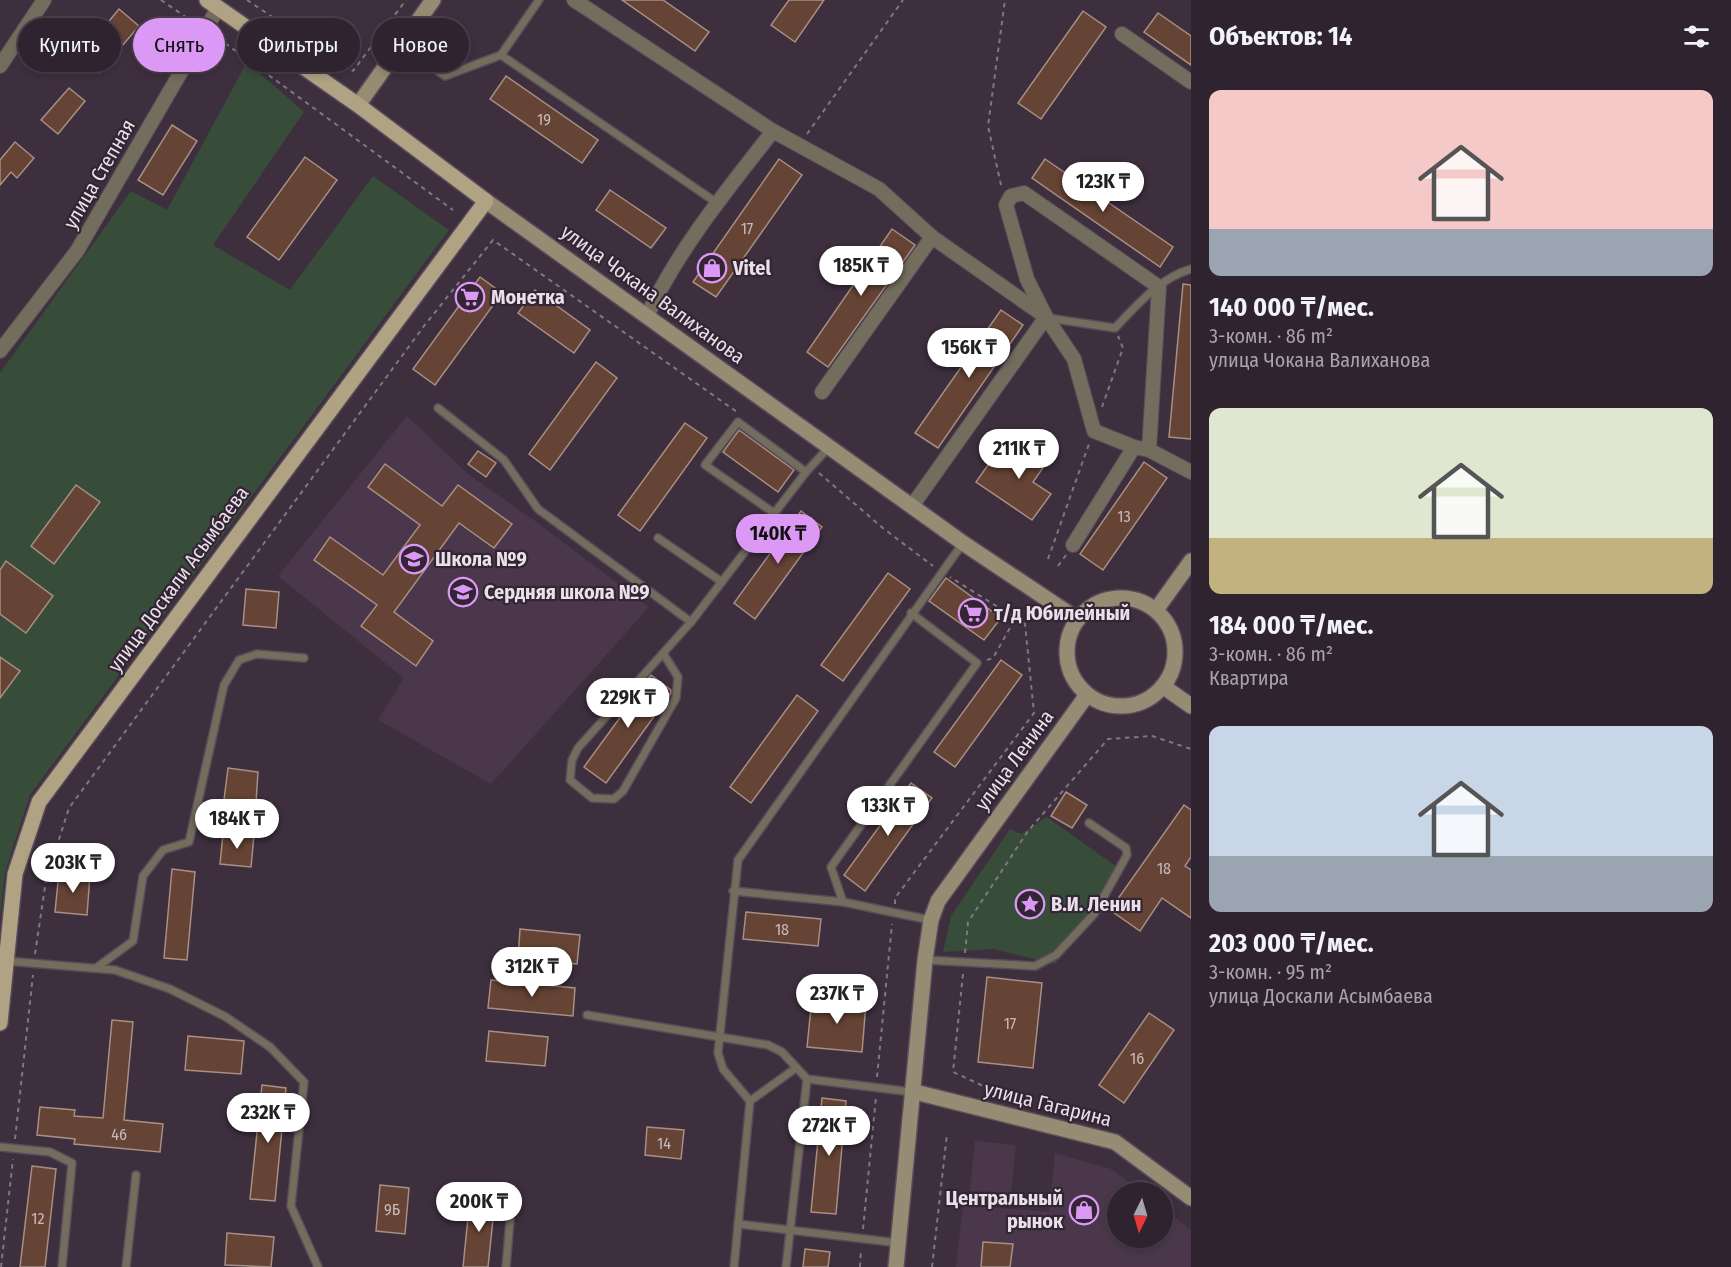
<!DOCTYPE html>
<html lang="ru">
<head>
<meta charset="utf-8">
<style>
  :root { --surface:#2e232f; --page:#3a2f3b; --text:#f1f3f6; --muted:#a7a4aa; --line:#49404b; --accent:#db99f5 }
  body { margin:0; font-family:"Fira Sans Condensed",sans-serif; background:var(--page); color:var(--text); height:100vh; display:flex; flex-direction:column; font-size:22px; white-space:nowrap }
  * { box-sizing:border-box; margin:0 }
  p { font-size:20px; color:var(--muted) }
  .icon { flex:none; width:33px; height:33px; fill:none; stroke:currentColor; stroke-width:2; stroke-linecap:round; stroke-linejoin:round }
  .map { position:relative; flex:1; overflow:hidden }
  .sheet { display:flex; flex-direction:column; background:var(--surface); width:540px }
  .sheet>* { flex:none }
  .guide { position:absolute; left:18px; top:18px; width:570px; height:54px; display:flex; gap:12px }
  .needle { width:39px; rotate:185deg }
  .controls { position:absolute; left:1107px; top:1182px; display:grid; gap:12px }
  .controls a { display:grid; place-items:center; width:66px; height:66px; border-radius:50%; background:var(--surface); box-shadow:0 3px 9px #0003,0 0 0 2px var(--line); font-size:30px }
  .price { position:absolute; translate:-50% -51px; padding:0 14px; border-radius:21px; background:#fff; color:#222; font-size:20px; line-height:39px; filter:drop-shadow(0 2px 3px #0008) }
  .price::after { content:''; position:absolute; left:50%; top:36px; width:18px; height:14px; margin-left:-9px; background:inherit; clip-path:polygon(0 0,100% 0,50% 100%) }
  .price.selected { background:var(--accent); color:#111 }
  ul { padding:0; list-style:none }
  li { display:grid; align-content:center; gap:12px; height:318px; padding:0 18px }
  li span { display:grid; place-items:center; height:186px; border-radius:12px; color:#555 }
  li>.icon { margin-inline-start:auto }
  span .icon { width:108px; height:108px; fill:#fffc; stroke-width:1 }
  li b { font-size:26px }
  h2 { display:flex; justify-content:space-between; align-items:center; height:72px; padding:0 18px; font-size:26px }
  .pill { padding:0 21px; border-radius:27px; background:var(--surface); box-shadow:0 3px 9px #0003,0 0 0 2px var(--line); font-size:21px; line-height:54px }
  .pill.selected { background:var(--accent); color:#111 }
  main { display:flex; flex:1; min-height:0 }
  .map>svg:first-child { display:block }
  .built { fill:#4a374b }
  .green { fill:#384c3a }
  .building { fill:#664435; stroke:#a78f84; stroke-width:1.5 }
  .lines { fill:none; stroke-linecap:round; stroke-linejoin:round }
  .lane-casing { stroke:#594b5a; stroke-width:10 }
  .street-casing { stroke:#594b5a; stroke-width:16 }
  .secondary-casing { stroke:#594b5a; stroke-width:18 }
  .primary-casing { stroke:#594b5a; stroke-width:18 }
  .path { stroke:#827683; stroke-width:2; stroke-dasharray:4.5 4.5; stroke-linecap:butt }
  .lane { stroke:#736d5d; stroke-width:7 }
  .street { stroke:#736d5d; stroke-width:14 }
  .secondary { stroke:#968b73; stroke-width:15 }
  .primary { stroke:#b0a384; stroke-width:15 }
  .labels { text-anchor:middle; dominant-baseline:central; stroke-width:4.5; stroke-linejoin:round; paint-order:stroke }
  .number-label { font-size:16px; fill:#c8b9bc }
  .street-label { font-size:20px; fill:#e9e0e9; stroke:#332534 }
  .poi-label { font-size:20px; font-weight:bold; fill:#e9e0e9; stroke:#332534; text-anchor:start }
</style>
</head>
<body>
<main>
<div class="map">
<svg width="1191" height="1267" viewBox="0 0 1191 1267">
  <rect width="100%" height="100%" fill="#3e2f3f"/>
  <g class="built">
    <polygon points="407,416 468,474 535,521 649,607 491,784 378,720 404,678 278,576"/>
    <polygon points="975,1141 1016,1145 1011,1195 970,1191"/>
    <polygon points="1055,1153 1111,1169 1142,1192 1118,1192 1118,1238 1162,1238 1163,1208 1191,1230 1191,1267 956,1267 963,1205 1049,1212"/>
  </g>
  <g class="green">
    <polygon points="247,62 304,112 213,245 290,290 373,176 449,230 30,795 5,872 0,917 0,373 131,191 167,210"/>
    <polygon points="1047,817 1117,867 1055,964 994,949 943,952 951,916 1010,829 1021,834"/>
  </g>
  <g class="building">
    <polygon points="622,0 663,0 709,32 695,51"/>
    <polygon points="789,0 824,0 795,42 771,25"/>
    <polygon points="119,9 139,26 99,73 80,56"/>
    <polygon points="1083,11 1106,27 1041,119 1018,103"/>
    <polygon points="1158,13 1191,36 1191,65 1144,32"/>
    <polygon points="506,76 598,140 582,163 490,99"/>
    <polygon points="69,88 85,101 58,134 41,120"/>
    <polygon points="172,125 197,141 163,195 138,180"/>
    <polygon points="15,142 34,158 17,178 11,172 0,185 0,160"/>
    <polygon points="305,157 337,180 279,260 247,237"/>
    <polygon points="779,159 802,175 716,297 693,282"/>
    <polygon points="1045,159 1173,247 1160,267 1032,178"/>
    <polygon points="610,190 666,228 651,248 596,210"/>
    <polygon points="892,229 915,245 828,367 807,352"/>
    <polygon points="480,277 502,293 435,385 413,369"/>
    <polygon points="1183,284 1191,285 1191,439 1169,437"/>
    <polygon points="535,290 590,330 574,353 518,313"/>
    <polygon points="1001,310 1023,325 938,448 915,433"/>
    <polygon points="596,362 617,378 550,470 529,454"/>
    <polygon points="685,423 707,438 640,531 618,515"/>
    <polygon points="739,430 794,470 778,492 723,452"/>
    <polygon points="1031,440 1052,455 1033,482 1051,494 1032,520 976,482 995,455 1012,467"/>
    <polygon points="478,451 496,463 486,477 468,464"/>
    <polygon points="1144,462 1167,478 1103,570 1080,554"/>
    <polygon points="385,464 442,506 458,485 512,524 494,548 459,523 394,612 433,641 416,666 361,626 377,605 314,560 330,537 383,575 420,525 368,487"/>
    <polygon points="76,485 100,502 54,564 31,546"/>
    <polygon points="801,511 822,527 755,619 734,603"/>
    <polygon points="6,561 53,596 26,633 0,614 0,570"/>
    <polygon points="888,573 910,589 843,681 821,665"/>
    <polygon points="946,578 1001,618 984,640 929,601"/>
    <polygon points="246,589 279,592 276,628 243,625"/>
    <polygon points="0,657 20,671 0,698"/>
    <polygon points="1001,660 1022,675 955,767 934,752"/>
    <polygon points="651,675 671,690 671,693 606,783 584,767"/>
    <polygon points="797,695 818,711 751,803 730,787"/>
    <polygon points="228,768 258,772 256,803 224,800"/>
    <polygon points="911,783 932,798 865,891 844,875"/>
    <polygon points="1066,792 1087,805 1072,828 1051,816"/>
    <polygon points="1184,805 1191,810 1191,857 1185,866 1191,870 1191,918 1162,898 1140,931 1110,910"/>
    <polygon points="223,833 254,835 251,867 220,864"/>
    <polygon points="172,869 195,872 187,960 164,958"/>
    <polygon points="59,872 90,875 87,915 55,912"/>
    <polygon points="746,912 821,919 818,946 743,939"/>
    <polygon points="520,929 580,935 577,964 518,959"/>
    <polygon points="987,977 1042,983 1033,1068 978,1062"/>
    <polygon points="491,980 575,988 573,1016 488,1008"/>
    <polygon points="812,998 866,1003 862,1052 807,1047"/>
    <polygon points="1149,1013 1174,1030 1124,1103 1099,1085"/>
    <polygon points="112,1020 133,1022 124,1120 163,1124 160,1152 74,1144 75,1139 37,1135 40,1107 75,1110 74,1116 103,1118"/>
    <polygon points="489,1031 548,1037 545,1066 486,1061"/>
    <polygon points="188,1036 244,1041 241,1074 185,1070"/>
    <polygon points="262,1085 286,1088 275,1201 250,1199"/>
    <polygon points="822,1098 846,1101 836,1214 811,1212"/>
    <polygon points="647,1127 684,1130 681,1159 645,1155"/>
    <polygon points="32,1166 56,1169 45,1267 20,1267"/>
    <polygon points="380,1185 409,1188 405,1234 376,1231"/>
    <polygon points="470,1198 495,1200 488,1267 463,1267"/>
    <polygon points="227,1233 274,1237 271,1267 225,1265"/>
    <polygon points="983,1242 1013,1244 1010,1267 981,1267"/>
    <polygon points="805,1249 830,1252 828,1267 803,1267"/>
  </g>
  <g class="lines">
    <g class="lane-casing">
      <g id="lane">
        <polyline points="401,45 445,76 501,55 717,203"/>
        <polyline points="501,55 539,0"/>
        <path d="M1048,318L1115,328C1136,306 1161,277 1191,269"/>
        <polyline points="438,408 504,460 538,509 691,622"/>
        <polyline points="774,513 705,465 738,422 806,472"/>
        <polyline points="658,538 722,582"/>
        <polyline points="911,613 977,663 831,867 843,902 930,920"/>
        <polyline points="663,653 678,677 676,698 623,791 614,799 592,798 570,780 572,760 578,748 691,622 806,472 829,447"/>
        <polyline points="733,891 843,902"/>
        <polyline points="925,960 1035,966 1056,955 1094,914 1127,855 1126,848 1089,823"/>
        <polyline points="6,961 115,970 170,989 226,1017 270,1047 304,1082 291,1206 318,1267"/>
        <polyline points="96,968 133,941 143,876 163,850 189,842 224,685 239,660 257,654 304,658"/>
        <polyline points="587,1015 768,1045 782,1052 807,1079 912,1092"/>
        <polyline points="750,1101 723,1069 718,1053 738,860 963,543"/>
        <polyline points="0,1147 50,1152 72,1163 62,1267"/>
        <polyline points="738,1224 899,1243"/>
        <polyline points="126,1267 136,1175"/>
        <polyline points="506,1267 512,1197"/>
        <polyline points="734,1267 750,1101 796,1068"/>
        <polyline points="786,1267 807,1079"/>
      </g>
    </g>
    <g class="street-casing">
      <g id="street">
        <polyline points="574,0 773,131"/>
        <polyline points="1122,34 1191,82"/>
        <polyline points="0,66 44,0"/>
        <path d="M647,316C679,248 727,190 773,131L879,189L932,237L1046,317L1074,359L1094,431L1134,447L1149,450L1191,472"/>
        <polyline points="0,351 77,251 218,8"/>
        <polyline points="822,392 932,237"/>
        <polyline points="912,506 1046,317 1027,279 1006,205 1011,196 1024,193 1159,287 1149,450"/>
        <polyline points="1073,545 1134,447"/>
      </g>
    </g>
    <g class="secondary-casing">
      <g id="secondary">
        <polyline points="358,105 433,0"/>
        <polyline points="486,201 963,543 1077,619"/>
        <circle cx="1121" cy="652" r="54"/>
        <polyline points="1156,610 1191,561"/>
        <polyline points="1164,687 1191,706"/>
        <polyline points="915,1092 1115,1142 1191,1198"/>
        <polyline points="896,1267 925,960 931,920 938,901 1087,695"/>
      </g>
    </g>
    <g class="primary-casing">
      <polyline id="primary" points="0,1023 15,874 39,802 486,201 358,105 207,0"/>
    </g>
    <g class="path">
      <polyline points="161,0 193,22"/>
      <polyline points="247,0 353,71 406,0"/>
      <polyline points="218,38 453,210"/>
      <polyline points="807,134 903,0"/>
      <polyline points="1001,185 988,126 1005,0"/>
      <polyline points="1102,407 1123,348 1118,336"/>
      <polyline points="819,473 884,529 933,566"/>
      <polyline points="1048,559 1089,444"/>
      <polyline points="1058,566 1066,555"/>
      <polyline points="987,660 993,658 1015,619"/>
      <polyline points="895,904 895,898 1034,713 1025,624 950,577"/>
      <polyline points="965,953 968,922 1028,831 1108,739 1152,736 1191,749"/>
      <polyline points="35,954 46,880 69,808 424,326 493,240 737,412"/>
      <polyline points="963,974 953,1072 990,1089 1087,1118"/>
      <polyline points="877,1077 892,924"/>
      <polyline points="15,1139 33,975"/>
      <polyline points="863,1229 876,1097"/>
      <polyline points="1,1267 13,1159"/>
      <polyline points="860,1267 861,1250"/>
      <polyline points="932,1267 947,1134"/>
    </g>
    <use href="#lane" class="lane"/>
    <use href="#street" class="street"/>
    <use href="#secondary" class="secondary"/>
    <use href="#primary" class="primary"/>
  </g>
  <defs>
    <g id="shop-ring" transform="scale(1.5)"><circle r="9.5" fill="#332534" stroke="#db99f5" stroke-width="1.5"/><path d="M-5-2.5h2.3a2.7 3.5 0 0 1 5.4 0H5L5.5 6h-11ZM-1.5-2.5h3a1.5 2.3 0 0 0-3 0Z" fill="#db99f5"/></g>
    <g id="supermarket-ring" transform="scale(1.5)"><circle r="9.5" fill="#332534" stroke="#db99f5" stroke-width="1.5"/><path d="M-6-5.5h2.5l.6 2H6L4.5 2H-2.5L-4.4-4H-6ZM-1.5 3.2a1.3 1.3 0 1 0 .1 0ZM3 3.2a1.3 1.3 0 1 0 .1 0Z" fill="#db99f5"/></g>
    <g id="school-ring" transform="scale(1.5)"><circle r="9.5" fill="#332534" stroke="#db99f5" stroke-width="1.5"/><path d="M0-5L7-2L0 1L-7-2ZM-4 1L0 2.5L4 1V4Q0 6-4 4Z" fill="#db99f5"/></g>
    <g id="sight-ring" transform="scale(1.5)"><circle r="9.5" fill="#332534" stroke="#db99f5" stroke-width="1.5"/><path d="M0-6L1.8-2.2L6-1.7L2.9 1.2L3.7 5.4L0 3.3L-3.7 5.4L-2.9 1.2L-6-1.7L-1.8-2.2Z" fill="#db99f5"/></g>
  </defs>
  <g fill-rule="evenodd">
    <use href="#shop-ring" x="712" y="268"/>
    <use href="#supermarket-ring" x="470" y="297"/>
    <use href="#school-ring" x="414" y="559"/>
    <use href="#school-ring" x="463" y="592"/>
    <use href="#supermarket-ring" x="973" y="613"/>
    <use href="#sight-ring" x="1030" y="904"/>
    <use href="#shop-ring" x="1084" y="1210"/>
  </g>
  <g class="labels">
    <g class="number-label">
      <text x="544" y="119">19</text>
      <text x="747" y="228">17</text>
      <text x="1124" y="516">13</text>
      <text x="1164" y="868">18</text>
      <text x="782" y="929">18</text>
      <text x="1010" y="1023">17</text>
      <text x="1137" y="1058">16</text>
      <text x="119" y="1134">46</text>
      <text x="664" y="1143">14</text>
      <text x="392" y="1209">9Б</text>
      <text x="38" y="1218">12</text>
    </g>
    <g class="street-label">
      <text transform="translate(99 174) rotate(-60)">улица Степная</text>
      <text transform="translate(653 294) rotate(36)">улица Чокана Валиханова</text>
      <text transform="translate(178 579) rotate(-54)">улица Доскали Асымбаева</text>
      <text transform="translate(1014 760) rotate(-54)">улица Ленина</text>
      <text transform="translate(1048 1104) rotate(14)">улица Гагарина</text>
    </g>
    <g class="poi-label">
      <text x="733" y="268">Vitel</text>
      <text x="491" y="297">Монетка</text>
      <text x="435" y="559">Школа №9</text>
      <text x="484" y="592">Сердняя школа №9</text>
      <text x="994" y="613">т/д Юбилейный</text>
      <text x="1051" y="904">В.И. Ленин</text>
      <text x="1063" y="1198" text-anchor="end">Центральный<tspan x="1063" dy="23">рынок</tspan></text>
    </g>
  </g>
</svg>
<div class="controls">
<a><svg class="needle" viewBox="-14 -14 28 28"><path d="M0-13l5 13h-10z" fill="#e53935"/><path d="M0 13l5-13h-10z" fill="#a7a4aa"/></svg></a>
</div>
<b class="price" style="left:1103px;top:213px">123K ₸</b>
<b class="price" style="left:861px;top:297px">185K ₸</b>
<b class="price" style="left:969px;top:379px">156K ₸</b>
<b class="price" style="left:1019px;top:480px">211K ₸</b>
<b class="price selected" style="left:778px;top:565px">140K ₸</b>
<b class="price" style="left:628px;top:729px">229K ₸</b>
<b class="price" style="left:888px;top:837px">133K ₸</b>
<b class="price" style="left:237px;top:850px">184K ₸</b>
<b class="price" style="left:73px;top:894px">203K ₸</b>
<b class="price" style="left:532px;top:998px">312K ₸</b>
<b class="price" style="left:837px;top:1025px">237K ₸</b>
<b class="price" style="left:268px;top:1144px">232K ₸</b>
<b class="price" style="left:829px;top:1157px">272K ₸</b>
<b class="price" style="left:479px;top:1233px">200K ₸</b>
<div class="guide">
<a class="pill">Купить</a>
<a class="pill selected">Снять</a>
<a class="pill">Фильтры</a>
<a class="pill">Новое</a>
</div>
</div>
<section class="sheet">
<h2>Объектов: 14<svg class="icon" aria-label="filters" viewBox="0 0 24 24"><path d="M4 7h16M4 17h16"/><circle cx="9" cy="7" r="2"/><circle cx="15" cy="17" r="2"/></svg></h2>
<ul>
<li><span style="background:linear-gradient(#f6c9c9 75%,#9aa5b1 0)"><svg class="icon" aria-label="home" viewBox="0 0 24 24"><path d="M3 11l9-7 9 7M6 9v11h12V9"/></svg></span><div><b>140 000 ₸/мес.</b><p>3-комн. · 86 m²</p><p>улица Чокана Валиханова</p></div></li>
<li><span style="background:linear-gradient(#dfe7d0 70%,#c2b280 0)"><svg class="icon" aria-label="home" viewBox="0 0 24 24"><path d="M3 11l9-7 9 7M6 9v11h12V9"/></svg></span><div><b>184 000 ₸/мес.</b><p>3-комн. · 86 m²</p><p>Квартира</p></div></li>
<li><span style="background:linear-gradient(#c9d6e8 70%,#9aa5b1 0)"><svg class="icon" aria-label="home" viewBox="0 0 24 24"><path d="M3 11l9-7 9 7M6 9v11h12V9"/></svg></span><div><b>203 000 ₸/мес.</b><p>3-комн. · 95 m²</p><p>улица Доскали Асымбаева</p></div></li>
</ul>
</section>
</main>
</body>
</html>
